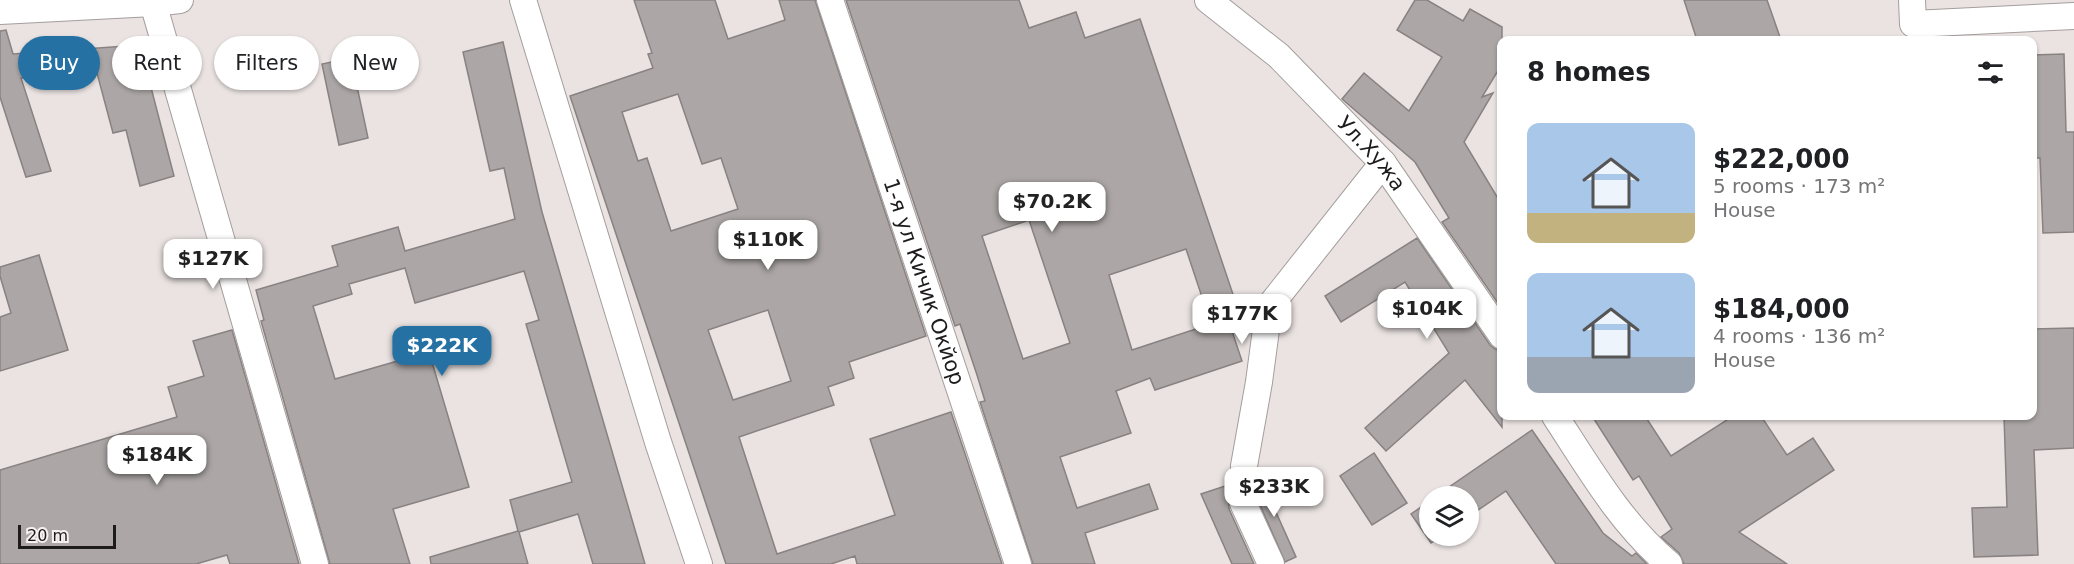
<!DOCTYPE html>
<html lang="en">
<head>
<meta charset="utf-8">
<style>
  :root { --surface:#fff; --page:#f6f6f6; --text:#202124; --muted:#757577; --accent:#2671a4 }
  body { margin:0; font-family:"DejaVu Sans",sans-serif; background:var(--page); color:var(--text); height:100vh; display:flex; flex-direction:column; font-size:22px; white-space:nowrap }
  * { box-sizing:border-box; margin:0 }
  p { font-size:20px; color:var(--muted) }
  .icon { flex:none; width:33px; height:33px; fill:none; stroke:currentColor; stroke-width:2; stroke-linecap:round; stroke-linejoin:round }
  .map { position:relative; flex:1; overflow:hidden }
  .details { position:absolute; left:1497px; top:36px; width:540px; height:384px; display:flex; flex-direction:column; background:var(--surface); border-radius:12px; box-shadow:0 2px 4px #0004 }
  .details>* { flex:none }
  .guide { position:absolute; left:18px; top:36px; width:570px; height:54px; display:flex; gap:12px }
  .tools { position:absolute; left:1419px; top:486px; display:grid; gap:12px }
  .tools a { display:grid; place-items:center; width:60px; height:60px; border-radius:50%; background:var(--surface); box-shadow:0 2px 4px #0004; font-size:30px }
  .scale { position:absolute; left:18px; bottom:15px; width:98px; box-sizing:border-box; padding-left:6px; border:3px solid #1d1b1b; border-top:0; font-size:16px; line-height:21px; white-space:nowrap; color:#1d1b1b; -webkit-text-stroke:4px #f7f1f0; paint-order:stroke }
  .price { position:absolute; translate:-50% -51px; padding:0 14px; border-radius:12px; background:#fff; color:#222; font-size:20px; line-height:39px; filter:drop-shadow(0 2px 3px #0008) }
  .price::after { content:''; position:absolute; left:50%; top:36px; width:18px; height:14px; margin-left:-9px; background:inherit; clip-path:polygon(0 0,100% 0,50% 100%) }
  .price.on { background:var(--accent); color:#fff }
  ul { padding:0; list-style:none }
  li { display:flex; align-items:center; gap:18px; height:150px; padding:0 30px }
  li span { display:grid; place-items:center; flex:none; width:168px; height:120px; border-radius:12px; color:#555 }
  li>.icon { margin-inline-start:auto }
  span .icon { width:72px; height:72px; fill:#fffc; stroke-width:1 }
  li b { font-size:26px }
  h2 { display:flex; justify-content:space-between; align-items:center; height:72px; padding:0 30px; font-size:26px }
  .chip { padding:0 21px; border-radius:27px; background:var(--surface); box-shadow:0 2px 4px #0004; font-size:21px; line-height:54px }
  .chip.on { background:var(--accent); color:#fff }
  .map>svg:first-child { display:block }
  .building { fill:#aca6a6; stroke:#888282; stroke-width:1.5; fill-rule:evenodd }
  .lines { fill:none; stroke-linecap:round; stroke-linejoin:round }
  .street-casing { stroke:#a49e9d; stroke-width:28 }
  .street { stroke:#fff; stroke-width:26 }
  .labels { text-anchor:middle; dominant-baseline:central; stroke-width:6; stroke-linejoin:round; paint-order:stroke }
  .street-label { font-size:21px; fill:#1d1b1b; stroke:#f7f1f0 }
</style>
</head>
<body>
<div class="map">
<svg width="2074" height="564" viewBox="0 0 2074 564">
  <rect width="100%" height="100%" fill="#eae3e2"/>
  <g class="building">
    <path d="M634,0H715L728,39L785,20L779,0H815L926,336L849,362L854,378L828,387L834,405L739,437L777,554L895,515L870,439L951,412L1002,564H857L855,556L831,564H726L570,96L653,68L648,54L652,53ZM678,94L702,164L721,158L738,209L671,231L647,158L638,161L622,112ZM768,310L791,381L733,400L708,330Z"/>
    <path d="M846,0H1019L1029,28L1076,12L1085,38L1140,19L1240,315L1228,319L1242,361L1155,390L1150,378L1116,391L1131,433L1060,457L1077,508L1149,484L1158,509L1085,533L1095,564H1033L980,402L985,401L977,375L960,324L955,326ZM1029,220L1070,343L1023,359L982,236ZM1186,249L1211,324L1132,350L1109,275Z"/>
    <polygon points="1415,0 1427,0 1463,21 1470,9 1502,27 1502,64 1482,97 1493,93 1464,142 1502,205 1502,309 1442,222 1449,218 1415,162 1342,99 1364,73 1409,111 1442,57 1397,30"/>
    <polygon points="1684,0 1767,0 1781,40 1697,40"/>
    <polygon points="6,30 13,54 140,45 174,176 140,186 126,130 113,133 97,73 21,78 51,171 26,177 0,97 0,31"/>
    <polygon points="503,42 542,212 645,564 593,564 578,514 519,532 528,564 431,564 430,557 518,531 510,500 572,482 526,324 539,320 524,271 415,303 405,268 349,284 352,294 313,306 335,379 429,352 469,487 393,509 410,564 330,564 261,321 264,320 256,290 338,266 332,246 398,227 405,251 515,219 504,168 490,171 463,52"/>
    <polygon points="2064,54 2066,132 2074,132 2074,232 2043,233 2040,158 2032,158 2032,55"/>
    <polygon points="351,58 368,138 339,145 322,64"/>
    <polygon points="1417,238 1490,345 1495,349 1502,351 1502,427 1465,380 1386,451 1365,428 1449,353 1405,282 1341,322 1325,296"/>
    <polygon points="39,255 68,350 0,371 0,317 11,313 0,276 0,267"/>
    <polygon points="2074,328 2074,448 2034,450 2038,555 1974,557 1972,508 2007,507 2004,416 2032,416 2032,329"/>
    <polygon points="232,330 299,564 230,564 227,555 196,564 0,564 0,470 177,417 168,387 204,376 193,341"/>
    <polygon points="1592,416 1645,416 1671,456 1733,416 1761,416 1787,455 1813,438 1834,470 1739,532 1787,564 1684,564 1679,553 1661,537 1672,529 1639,476 1633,480"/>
    <polygon points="1532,430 1603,533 1632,556 1636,553 1647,564 1556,564 1506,491 1468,517 1468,496 1436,496"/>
    <polygon points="1374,453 1407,503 1372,525 1340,476"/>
    <polygon points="1272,471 1267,492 1296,557 1285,562 1258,500 1259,475"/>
    <polygon points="1228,485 1229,509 1254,564 1232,564 1201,494"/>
    <polygon points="1430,501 1430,536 1441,536 1431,543 1411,514"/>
  </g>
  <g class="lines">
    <g class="street-casing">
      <g id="street">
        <polyline points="523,0 658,442 699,564"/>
        <path id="s1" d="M830,0L1018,564"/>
        <path id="s2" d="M1208,0L1279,56L1383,163L1502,336"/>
        <polyline points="1912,0 1913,24 2074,16"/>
        <polyline points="153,3 315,564"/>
        <polyline points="0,11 153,3 180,0"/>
        <path d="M1555,416C1589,468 1621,524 1669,564"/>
        <polyline points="1271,564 1243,503 1244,466 1259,382 1269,307 1383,163"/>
      </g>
    </g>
    <use href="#street" class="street"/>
  </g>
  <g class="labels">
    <g class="street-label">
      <text stroke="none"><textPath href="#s2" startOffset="225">Ул.Хужа</textPath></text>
      <text stroke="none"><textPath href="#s1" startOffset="297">1-я ул Кичик Окйор</textPath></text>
    </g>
  </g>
</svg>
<div class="tools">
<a><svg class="icon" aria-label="layers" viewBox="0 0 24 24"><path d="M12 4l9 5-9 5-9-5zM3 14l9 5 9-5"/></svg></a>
</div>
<div class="scale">20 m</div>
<b class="price" style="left:1052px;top:233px">$70.2K</b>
<b class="price" style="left:768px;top:271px">$110K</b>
<b class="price" style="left:213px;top:290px">$127K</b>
<b class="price" style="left:1427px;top:340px">$104K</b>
<b class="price" style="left:1242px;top:345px">$177K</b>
<b class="price on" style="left:442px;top:377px">$222K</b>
<b class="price" style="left:157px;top:486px">$184K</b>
<b class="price" style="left:1274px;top:518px">$233K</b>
<div class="guide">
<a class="chip on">Buy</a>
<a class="chip">Rent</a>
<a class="chip">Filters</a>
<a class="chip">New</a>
</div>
<section class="details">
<h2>8 homes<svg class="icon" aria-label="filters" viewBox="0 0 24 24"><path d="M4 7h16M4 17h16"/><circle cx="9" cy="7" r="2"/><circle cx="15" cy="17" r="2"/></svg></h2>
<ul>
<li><span style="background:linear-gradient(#a9c7e8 75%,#c2b280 0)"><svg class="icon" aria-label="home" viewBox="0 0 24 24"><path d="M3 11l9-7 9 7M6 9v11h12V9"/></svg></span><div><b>$222,000</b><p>5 rooms · 173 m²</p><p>House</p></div></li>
<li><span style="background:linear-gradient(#a9c7e8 70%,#9aa5b1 0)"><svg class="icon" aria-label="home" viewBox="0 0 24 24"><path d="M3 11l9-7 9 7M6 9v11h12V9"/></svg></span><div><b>$184,000</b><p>4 rooms · 136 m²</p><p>House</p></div></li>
</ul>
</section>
</div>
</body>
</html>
